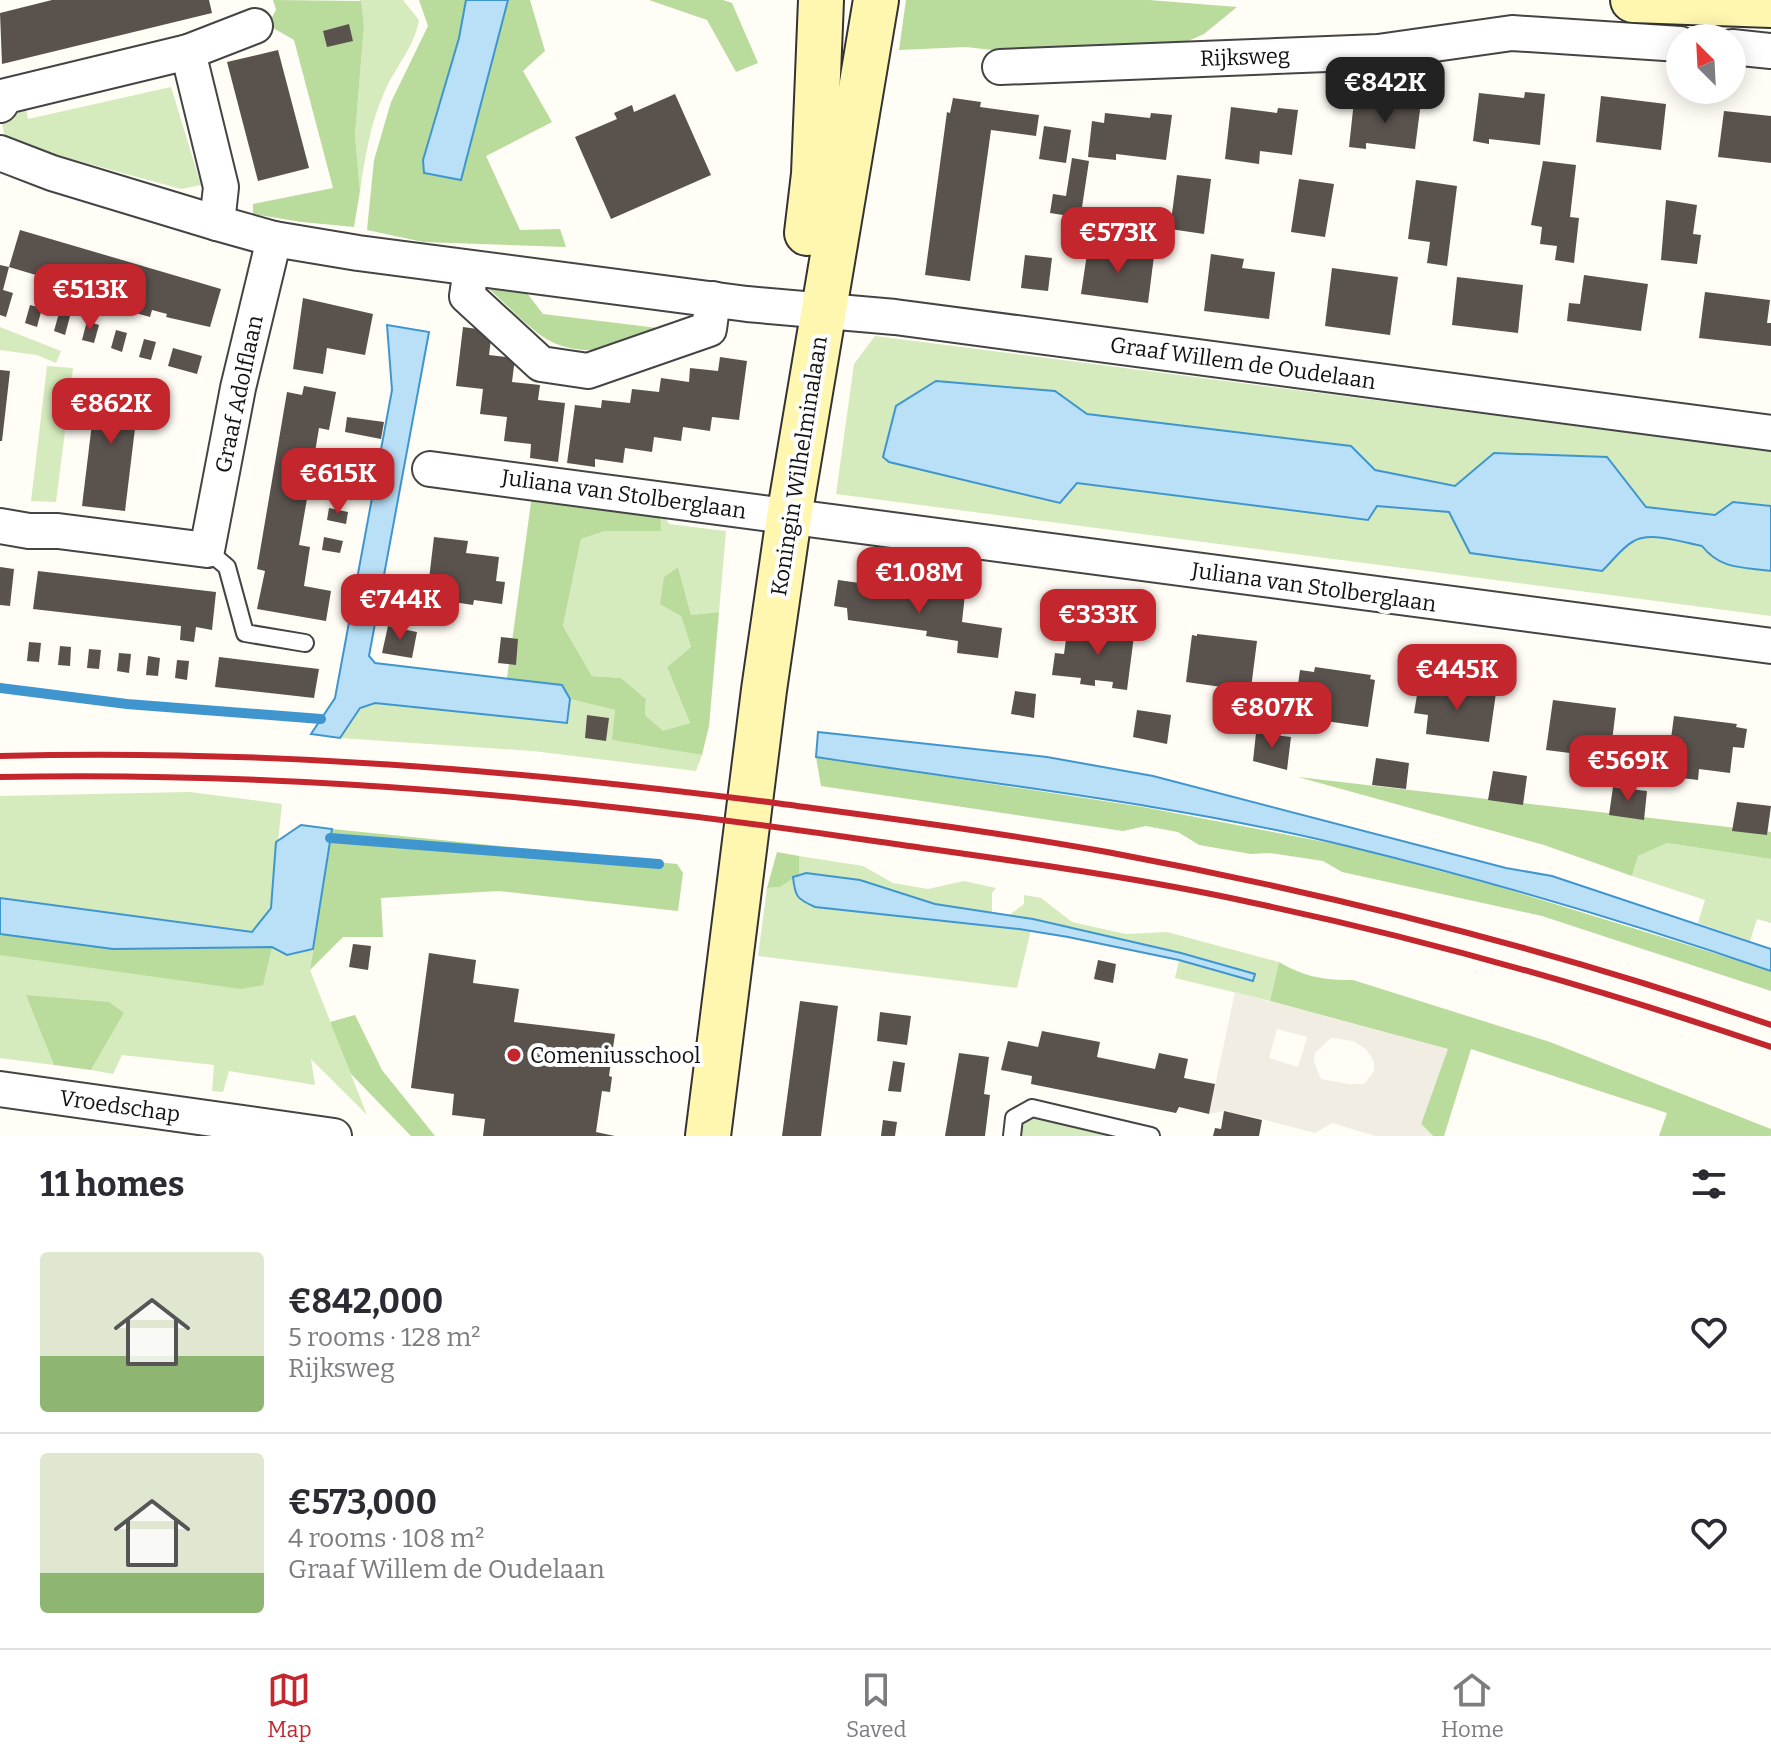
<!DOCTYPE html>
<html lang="en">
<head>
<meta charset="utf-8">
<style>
  :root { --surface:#fff; --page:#f2f2f3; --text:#2b2b33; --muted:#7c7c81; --line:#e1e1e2; --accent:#c4262e }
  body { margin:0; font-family:Bitter,serif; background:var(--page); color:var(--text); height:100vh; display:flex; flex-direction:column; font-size:30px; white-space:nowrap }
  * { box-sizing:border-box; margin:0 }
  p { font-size:26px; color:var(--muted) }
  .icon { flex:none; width:44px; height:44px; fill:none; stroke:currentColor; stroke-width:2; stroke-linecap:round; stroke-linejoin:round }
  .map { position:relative; height:1136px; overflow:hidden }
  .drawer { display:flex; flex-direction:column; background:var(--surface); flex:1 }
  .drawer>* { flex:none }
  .needle { width:52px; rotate:336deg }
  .tools { position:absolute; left:1666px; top:24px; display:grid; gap:16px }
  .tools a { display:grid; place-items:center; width:80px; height:80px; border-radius:50%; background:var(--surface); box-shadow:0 4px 20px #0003; font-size:40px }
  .price { position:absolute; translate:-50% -68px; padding:0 18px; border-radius:16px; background:var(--accent); color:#fff; font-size:26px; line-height:52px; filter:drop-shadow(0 2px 4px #0008) }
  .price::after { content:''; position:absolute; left:50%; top:48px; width:24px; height:18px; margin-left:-12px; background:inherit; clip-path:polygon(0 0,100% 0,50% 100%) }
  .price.active { background:#222; color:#fff }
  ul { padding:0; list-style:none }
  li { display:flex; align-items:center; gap:24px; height:200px; padding:0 40px }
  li+li { border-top:2px solid var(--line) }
  li span { display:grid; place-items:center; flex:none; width:224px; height:160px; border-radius:8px; color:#555 }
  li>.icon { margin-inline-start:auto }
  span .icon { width:96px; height:96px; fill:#fffc; stroke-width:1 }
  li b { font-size:34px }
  h2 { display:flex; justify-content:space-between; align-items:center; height:96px; padding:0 40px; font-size:34px }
  .tabs { display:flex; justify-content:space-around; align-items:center; height:112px; border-top:2px solid var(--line); background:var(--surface); font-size:22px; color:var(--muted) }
  .tabs a { display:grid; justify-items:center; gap:4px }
  .tabs .active { color:var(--accent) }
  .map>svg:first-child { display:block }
  .green { fill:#d5ebbd }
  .forest { fill:#b9dc9c }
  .plaza { fill:#f1ede2; fill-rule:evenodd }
  .water { fill:#b9e0f7; stroke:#3f96cf; stroke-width:2 }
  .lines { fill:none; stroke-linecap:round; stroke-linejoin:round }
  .stream { stroke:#3f96cf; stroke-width:10 }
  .building { fill:#5a524d }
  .lane-casing { stroke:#444; stroke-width:20 }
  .street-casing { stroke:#444; stroke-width:38 }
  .secondary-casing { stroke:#333; stroke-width:48 }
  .lane { stroke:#fff; stroke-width:16 }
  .street { stroke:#fff; stroke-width:34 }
  .secondary { stroke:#fff6b0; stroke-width:44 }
  .rail { stroke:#c4262e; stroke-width:6 }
  .poi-dot { fill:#c4262e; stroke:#fff; stroke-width:3 }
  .labels { text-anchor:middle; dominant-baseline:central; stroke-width:8; stroke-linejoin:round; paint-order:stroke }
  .street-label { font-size:22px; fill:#111; stroke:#fff }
  .poi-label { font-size:22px; fill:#111; stroke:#fff; text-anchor:start }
</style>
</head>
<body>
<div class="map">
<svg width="1771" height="1136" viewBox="0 0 1771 1136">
  <rect width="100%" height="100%" fill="#fffdf5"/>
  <g class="green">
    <path d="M360,0H403L419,20C415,46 394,69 384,93C370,124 365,158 360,191L355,135L364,26Z"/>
    <polygon points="171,87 201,185 181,189 6,141 0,116 25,103 28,119"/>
    <polygon points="0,327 61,351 56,363 37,355 0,350"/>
    <path d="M875,336L1771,451V506L1733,502L1715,515L1646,507L1607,457L1494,453L1455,486L1375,470L1350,446L1087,414L1055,391L936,381L896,406L1077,483L1368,520L1377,506L1450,512L1470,553L1602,571C1612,562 1622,547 1634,541C1652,531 1684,543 1703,547C1719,569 1745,568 1771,571V616L836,494L854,364Z"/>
    <polygon points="47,366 73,368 56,502 31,501"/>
    <polygon points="660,507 669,524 726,531 719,612 691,615 678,567 664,577 681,616 691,647 667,667 690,723 663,732 645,715 646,699 621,678 592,676 563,626 581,539 605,531 660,531"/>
    <polygon points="570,699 615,710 613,740 702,755 696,771 533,751 340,738 360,708 375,703 566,723"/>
    <polygon points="190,792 282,804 271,908 252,932 0,898 0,796"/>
    <polygon points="1667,843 1771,859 1771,923 1757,919 1750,941 1698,923 1705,900 1632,876 1638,856"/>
    <polygon points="799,856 863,866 893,883 928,889 964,881 996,888 992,893 992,913 935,904 860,880 806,873 799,874"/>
    <polygon points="793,877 794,889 815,907 1031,930 1017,988 758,956 767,888 780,887"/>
    <polygon points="1024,895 1041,898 1072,922 1126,934 1167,932 1279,962 1270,1001 1175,978 1179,960 1252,981 1254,974 1181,953 1033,919 1009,915 1024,904"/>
    <polygon points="0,934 113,949 272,947 287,955 313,949 310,970 367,1115 311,1059 315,1085 229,1071 223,1092 212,1091 214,1065 122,1055 113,1074 91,1070 124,1013 27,996 54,1065 0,1058"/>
    <polygon points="1037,1117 1130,1136 1018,1136 1023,1123"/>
  </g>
  <g class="forest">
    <polygon points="273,0 361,1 364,26 355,135 360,191 354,227 302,222 253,214 253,204 333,188 294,40 268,25 276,10"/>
    <polygon points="419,0 466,0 459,38 461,180 508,0 530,0 545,51 523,71 552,122 486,156 520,230 560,229 566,247 423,242 367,230 374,160 391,102 428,26"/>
    <polygon points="649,0 723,0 732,3 758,63 736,72 707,20"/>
    <polygon points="906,0 1149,0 1237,7 1204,34 1165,51 1036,55 966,47 899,50"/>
    <path d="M489,289L527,293L543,314L674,330C635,342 592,361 552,342C534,334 505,303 489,289Z"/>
    <polygon points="532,495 660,507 661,531 605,531 581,539 563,626 592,676 621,678 646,699 645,715 663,731 690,723 667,667 691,647 681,616 660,604 664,577 678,567 691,615 719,612 709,726 702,755 612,740 615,710 570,699 562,685 507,678"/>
    <polygon points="816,757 1143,807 1346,846 1500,887 1743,962 1771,971 1771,991 1542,916 1342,872 1323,861 1270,853 1251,854 1199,845 1178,832 1146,826 1123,831 821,786"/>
    <polygon points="1298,777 1771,832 1771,859 1667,843 1638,856 1632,876 1544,845"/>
    <polygon points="332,829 677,864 683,873 678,911 498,891 381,898 383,937 343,937 310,970"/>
    <polygon points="777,852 799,856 799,874 780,887 767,888"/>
    <polygon points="0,934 113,949 272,947 263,985 241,989 0,955"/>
    <path d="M1279,962C1302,976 1326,981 1353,980L1550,1042L1771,1129V1136H1659L1667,1113L1471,1049L1444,1136H1433L1421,1124L1447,1049L1270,1001Z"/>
    <polygon points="26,995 109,1002 124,1013 91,1070 54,1065"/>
    <polygon points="355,1015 382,1070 435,1136 411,1136 351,1074 330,1022"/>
  </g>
  <path class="plaza" d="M1235,992L1448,1049L1421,1124L1433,1136H1375L1332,1123L1315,1133L1254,1117L1224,1111L1209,1114ZM1277,1029L1307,1037L1298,1067L1269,1058ZM1331,1038L1353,1041L1366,1049L1374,1062V1071L1364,1084H1349L1321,1079L1314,1062L1315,1053Z"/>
  <g class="water">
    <polygon points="466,0 508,0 461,180 424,173 423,160 459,38"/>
    <polygon points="387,325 429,332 369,656 375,663 562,685 570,699 567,723 375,703 360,708 340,738 311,734 335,698 392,390"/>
    <path d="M936,381L1055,391L1087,414L1351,446L1375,470L1455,486L1494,453L1607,457L1646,507L1715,515L1733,502L1771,506V571C1743,567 1721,570 1702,546C1684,543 1652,531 1634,541C1622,547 1612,562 1602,571L1470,553L1449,512L1377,506L1368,520L1077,483L1060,503L889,462L883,457L896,406Z"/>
    <path d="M818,732L1047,757L1153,776L1506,868L1552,876L1771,949V971C1632,923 1490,881 1347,846C1175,804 992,784 816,757Z"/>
    <polygon points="301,825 332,829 313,949 287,955 272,947 113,949 0,934 0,898 252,932 271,908 276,842"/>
    <path d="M806,873L860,880L935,904L1033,919L1181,953L1255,974L1253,981L1179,960L1068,937L1019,929L815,907C797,899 795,897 793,877Z"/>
  </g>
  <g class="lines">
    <g class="stream">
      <polyline points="0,688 127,704 321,719"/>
      <polyline points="330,838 659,864"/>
    </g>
  </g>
  <g class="building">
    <polygon points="52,0 209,0 212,13 2,64 0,13"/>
    <polygon points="349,24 353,41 327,47 323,31"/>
    <polygon points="278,50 309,168 258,181 227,62"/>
    <polygon points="1525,92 1545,94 1540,145 1489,139 1489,144 1473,141 1479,93 1524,98"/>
    <polygon points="675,94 711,175 611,219 575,137 617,119 614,113 632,105 634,112"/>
    <polygon points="1601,96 1666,104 1661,150 1596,142"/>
    <polygon points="953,98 981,102 980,107 1039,115 1036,136 991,130 970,281 925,275 947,112 950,113"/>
    <polygon points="1400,100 1421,102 1415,149 1366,143 1366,149 1349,147 1354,101 1399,107"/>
    <polygon points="1231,107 1277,113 1278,108 1298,110 1292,155 1260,151 1259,164 1225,159"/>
    <polygon points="1724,111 1771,116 1771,163 1718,157"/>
    <polygon points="1105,113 1150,118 1151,113 1172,115 1166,160 1116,154 1116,160 1088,157 1092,121 1104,123"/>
    <polygon points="1044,126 1071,130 1066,163 1039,159"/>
    <polygon points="1072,158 1089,161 1079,227 1061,225 1063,215 1050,213 1053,194 1066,196"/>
    <polygon points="1543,161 1576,165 1570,217 1579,218 1574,263 1555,260 1557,246 1540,244 1542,227 1531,225"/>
    <polygon points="1177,175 1211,179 1204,234 1170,229"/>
    <polygon points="1299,179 1334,184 1325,237 1291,232"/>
    <polygon points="1416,180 1457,186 1447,266 1427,263 1430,242 1408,239"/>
    <polygon points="1666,200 1697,205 1693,234 1701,235 1697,264 1661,260"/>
    <polygon points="20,230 221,289 210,327 166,317 167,314 152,310 150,317 71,295 73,286 9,267"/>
    <polygon points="1088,247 1154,256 1148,303 1081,294"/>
    <polygon points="1211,254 1244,259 1242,268 1275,272 1269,319 1204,311"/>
    <polygon points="1025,255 1052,258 1048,291 1021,288"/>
    <polygon points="0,265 9,267 3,290 13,293 6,317 0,315"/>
    <polygon points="1332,268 1398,277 1390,335 1325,326"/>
    <polygon points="1584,275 1648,284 1641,331 1567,321 1569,303 1580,304"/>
    <polygon points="1457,277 1523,285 1518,333 1452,325"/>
    <polygon points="1705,292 1770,300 1767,323 1771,323 1771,346 1699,338"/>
    <polygon points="303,298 373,314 365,355 327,348 323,374 293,369"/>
    <polygon points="30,305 42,308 37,327 25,323"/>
    <polygon points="59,313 70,316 65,335 54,331"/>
    <polygon points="87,321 99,325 94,343 82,340"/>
    <polygon points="463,327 492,331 489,355 515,358 512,382 540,385 538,400 565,403 558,462 530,458 531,444 504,441 507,417 480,414 483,389 456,386"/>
    <polygon points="116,330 127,333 122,352 111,348"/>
    <polygon points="144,339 156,342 151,360 139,357"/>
    <polygon points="173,348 202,356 197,374 168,366"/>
    <polygon points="720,357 747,361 739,420 712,417 710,431 683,427 681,441 654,437 652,452 625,448 623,463 595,459 595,467 567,463 575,405 601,408 602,400 630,403 632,389 659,392 661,378 689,382 690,368 718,371"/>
    <polygon points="0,370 10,371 2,441 0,441"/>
    <polygon points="97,382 140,387 125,511 82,506"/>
    <polygon points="304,386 336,392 329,430 319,428 314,458 327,460 322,489 309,487 299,545 310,547 304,586 331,591 326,621 257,609 265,571 257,569 287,392 302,395"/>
    <polygon points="347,417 384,422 381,439 345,432"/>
    <polygon points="338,450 357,453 355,465 337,461"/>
    <polygon points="334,479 353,482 351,494 332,491"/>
    <polygon points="329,508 348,512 346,524 327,520"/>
    <polygon points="324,537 343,541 340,553 322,550"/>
    <polygon points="434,537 468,541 466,553 499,557 496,581 505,582 502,604 474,600 473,605 440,600 440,606 426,604"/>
    <polygon points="0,567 14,569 10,606 0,605"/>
    <polygon points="38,571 216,592 212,630 196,627 194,642 180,640 181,626 33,609"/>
    <polygon points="838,580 931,593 932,590 935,591 936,587 965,594 962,622 1002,628 998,658 957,653 958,641 926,636 927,631 848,620 847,608 834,606"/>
    <polygon points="1100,624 1135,628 1127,690 1112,688 1113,682 1095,680 1095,686 1080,684 1081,678 1052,675 1055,653 1064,654 1067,632 1099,635"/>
    <polygon points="388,626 417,632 412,658 382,653"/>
    <polygon points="1197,634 1257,641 1248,712 1234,710 1236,689 1186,682 1192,635 1197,636"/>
    <polygon points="501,637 518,639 516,665 498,663"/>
    <polygon points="29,642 41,643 39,662 27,661"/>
    <polygon points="60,646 71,647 70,666 58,665"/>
    <polygon points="89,649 101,650 99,669 87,668"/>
    <polygon points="119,653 131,654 129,673 117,671"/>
    <polygon points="148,656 160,658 158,676 146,675"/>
    <polygon points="219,657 319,669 314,698 215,687"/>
    <polygon points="177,660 189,661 187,680 175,678"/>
    <polygon points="1315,667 1371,675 1370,679 1375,680 1368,727 1304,718 1306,701 1296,699 1300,670 1314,672"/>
    <polygon points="1432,685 1496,693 1489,742 1426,734 1428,715 1414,713 1418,689 1431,691"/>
    <polygon points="1015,691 1036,694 1034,718 1011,714"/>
    <polygon points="1553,700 1616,708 1610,758 1546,750"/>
    <polygon points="1137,710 1171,715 1167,744 1133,737"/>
    <polygon points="587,715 609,718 606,741 585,738"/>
    <polygon points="1674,716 1737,724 1736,727 1747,729 1744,748 1733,747 1730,773 1699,769 1698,780 1666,776"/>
    <polygon points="1256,733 1291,737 1287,770 1253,761"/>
    <polygon points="1376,758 1409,763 1406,789 1372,785"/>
    <polygon points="1493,771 1527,776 1523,805 1488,800"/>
    <polygon points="1613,787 1647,791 1644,820 1609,815"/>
    <polygon points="1737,802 1771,806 1767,835 1732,831"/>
    <polygon points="353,944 371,946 368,970 349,967"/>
    <polygon points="429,953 476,960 473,983 519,989 514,1022 615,1034 609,1076 612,1077 610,1092 602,1091 596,1132 615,1136 483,1136 485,1119 452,1115 454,1094 411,1088"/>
    <polygon points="1098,960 1116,964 1113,983 1094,979"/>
    <polygon points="800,1001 838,1006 821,1136 782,1136"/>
    <polygon points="880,1012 911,1016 907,1045 877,1041"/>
    <polygon points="1042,1031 1100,1042 1097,1057 1155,1069 1159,1053 1188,1059 1184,1078 1215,1084 1209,1114 1179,1107 1176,1113 1031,1084 1032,1076 1001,1070 1008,1041 1038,1047"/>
    <polygon points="959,1053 989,1057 984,1094 990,1095 985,1136 945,1136"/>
    <polygon points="893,1061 905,1063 901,1092 888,1091"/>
    <polygon points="1224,1111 1262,1120 1259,1136 1213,1136 1215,1128 1221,1129"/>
    <polygon points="883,1120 897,1122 895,1136 881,1136"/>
  </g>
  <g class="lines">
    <g class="lane-casing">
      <g id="lane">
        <polyline points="207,550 227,567 245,633 305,643"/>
        <polyline points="1012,1136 1014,1118 1032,1108 1151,1136"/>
      </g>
    </g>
    <g class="street-casing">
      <g id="street">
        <polyline points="1732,47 1771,51"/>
        <polyline points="188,52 221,187 217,223"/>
        <polyline points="1000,67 1378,52 1512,33 1680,44"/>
        <polyline points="0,105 6,96 188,52 255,26"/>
        <polyline points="0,153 52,173 217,223 274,239 358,253 747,304 895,317 1771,433"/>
        <polyline points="471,269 467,296 541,364 588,371 709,329 713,299"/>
        <polyline points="430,469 1771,646"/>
        <polyline points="0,526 29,531 58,531 207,550 238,388 274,239"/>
        <polyline points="0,1089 334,1136"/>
      </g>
    </g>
    <g class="secondary-casing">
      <g id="secondary">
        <polyline points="1633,0 1771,5"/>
        <polyline points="807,233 814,174 821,0"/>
        <polyline points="708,1136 764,690 789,517 876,0"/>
      </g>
    </g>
    <use href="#lane" class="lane"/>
    <use href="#street" class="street"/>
    <use href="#secondary" class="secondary"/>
    <g class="rail">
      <path d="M0,756C261,749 517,770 775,803C886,818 997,832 1107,852C1332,894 1554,950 1771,1025"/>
      <path d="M0,777C293,771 584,798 874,841C999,859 1125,875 1249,902C1426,939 1600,989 1771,1047"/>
    </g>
  </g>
  <circle class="poi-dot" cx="514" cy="1055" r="8"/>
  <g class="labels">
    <g class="street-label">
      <text transform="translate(1245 57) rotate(-2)">Rijksweg</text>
      <text transform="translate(1243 363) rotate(8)">Graaf Willem de Oudelaan</text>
      <text transform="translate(239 394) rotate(-78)">Graaf Adolflaan</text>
      <text transform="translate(799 466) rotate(-81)">Koningin Wilhelminalaan</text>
      <text transform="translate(624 494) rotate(8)">Juliana van Stolberglaan</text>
      <text transform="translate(1314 587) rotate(8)">Juliana van Stolberglaan</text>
      <text transform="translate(120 1106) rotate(8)">Vroedschap</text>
    </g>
    <g class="poi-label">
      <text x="530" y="1055">Comeniusschool</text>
    </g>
  </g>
</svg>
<div class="tools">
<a><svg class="needle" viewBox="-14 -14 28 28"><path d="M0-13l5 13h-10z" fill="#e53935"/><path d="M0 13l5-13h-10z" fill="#7c7c81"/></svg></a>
</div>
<b class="price active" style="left:1385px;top:125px">€842K</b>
<b class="price" style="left:1118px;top:275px">€573K</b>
<b class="price" style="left:90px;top:332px">€513K</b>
<b class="price" style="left:111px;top:446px">€862K</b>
<b class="price" style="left:338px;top:516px">€615K</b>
<b class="price" style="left:919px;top:615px">€1.08M</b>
<b class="price" style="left:400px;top:642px">€744K</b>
<b class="price" style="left:1098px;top:657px">€333K</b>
<b class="price" style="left:1457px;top:712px">€445K</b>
<b class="price" style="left:1272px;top:750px">€807K</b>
<b class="price" style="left:1628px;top:803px">€569K</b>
</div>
<section class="drawer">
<h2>11 homes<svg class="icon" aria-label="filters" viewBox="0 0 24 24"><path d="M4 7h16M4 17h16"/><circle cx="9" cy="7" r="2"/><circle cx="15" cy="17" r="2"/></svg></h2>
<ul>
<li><span style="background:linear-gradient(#dfe7d0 65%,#8fb573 0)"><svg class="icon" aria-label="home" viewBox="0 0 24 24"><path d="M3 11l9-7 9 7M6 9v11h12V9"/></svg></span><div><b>€842,000</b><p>5 rooms · 128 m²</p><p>Rijksweg</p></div><svg class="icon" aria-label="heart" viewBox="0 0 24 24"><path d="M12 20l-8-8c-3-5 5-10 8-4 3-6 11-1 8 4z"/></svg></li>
<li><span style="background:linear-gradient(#dfe7d0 75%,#8fb573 0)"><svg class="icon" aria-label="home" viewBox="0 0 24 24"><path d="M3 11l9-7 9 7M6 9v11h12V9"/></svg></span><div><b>€573,000</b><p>4 rooms · 108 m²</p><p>Graaf Willem de Oudelaan</p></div><svg class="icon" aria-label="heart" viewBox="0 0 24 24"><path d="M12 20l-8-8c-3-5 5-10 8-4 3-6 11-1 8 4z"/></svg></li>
</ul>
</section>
<nav class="tabs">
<a class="active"><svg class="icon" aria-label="map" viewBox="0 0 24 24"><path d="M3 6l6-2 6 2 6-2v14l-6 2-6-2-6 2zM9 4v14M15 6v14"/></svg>Map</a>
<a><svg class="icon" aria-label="saved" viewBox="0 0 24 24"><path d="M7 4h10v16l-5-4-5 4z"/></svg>Saved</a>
<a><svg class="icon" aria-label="home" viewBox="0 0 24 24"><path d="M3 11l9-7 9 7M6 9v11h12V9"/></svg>Home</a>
</nav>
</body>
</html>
